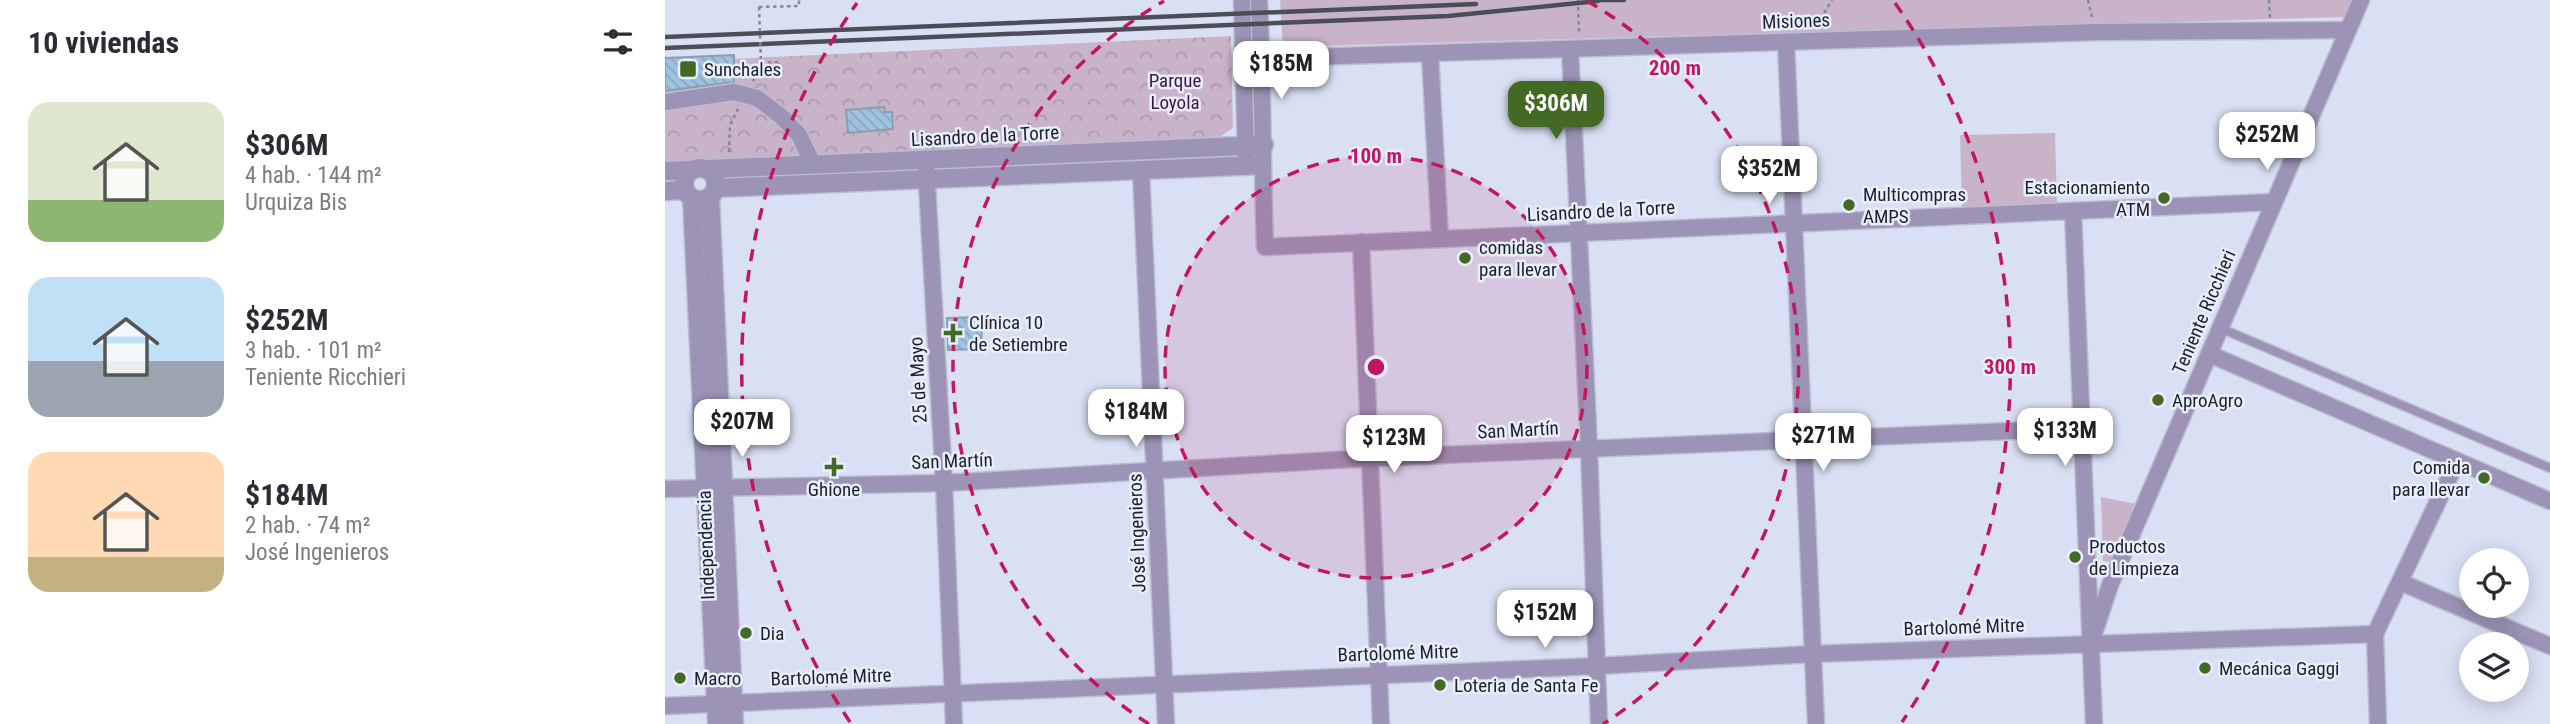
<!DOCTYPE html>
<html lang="es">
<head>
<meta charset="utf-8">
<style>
  :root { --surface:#fff; --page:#f2f2f3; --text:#2b2b33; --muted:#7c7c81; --accent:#436a25 }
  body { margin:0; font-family:"Roboto Condensed",sans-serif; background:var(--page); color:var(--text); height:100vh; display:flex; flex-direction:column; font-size:26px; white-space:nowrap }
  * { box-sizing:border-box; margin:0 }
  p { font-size:23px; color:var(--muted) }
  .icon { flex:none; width:38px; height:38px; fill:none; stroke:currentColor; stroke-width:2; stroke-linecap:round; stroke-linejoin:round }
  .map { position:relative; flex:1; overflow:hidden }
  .drawer { display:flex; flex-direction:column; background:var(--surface); width:665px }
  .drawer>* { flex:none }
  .fabs { position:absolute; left:1794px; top:548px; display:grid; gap:14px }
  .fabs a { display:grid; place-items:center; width:70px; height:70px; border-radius:50%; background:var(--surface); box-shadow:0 4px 18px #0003; font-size:35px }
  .price { position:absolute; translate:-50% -60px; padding:0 16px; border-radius:14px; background:#fff; color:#222; font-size:23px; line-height:46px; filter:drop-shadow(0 2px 4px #0008) }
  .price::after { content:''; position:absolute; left:50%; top:42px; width:21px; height:16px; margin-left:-10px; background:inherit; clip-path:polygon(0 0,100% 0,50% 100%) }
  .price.selected { background:var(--accent); color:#fff }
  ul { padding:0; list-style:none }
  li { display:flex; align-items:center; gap:21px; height:175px; padding:0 28px }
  li span { display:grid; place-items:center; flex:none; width:196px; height:140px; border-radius:21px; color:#555 }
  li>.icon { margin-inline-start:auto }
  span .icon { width:84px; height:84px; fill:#fffc; stroke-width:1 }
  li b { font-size:30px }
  h2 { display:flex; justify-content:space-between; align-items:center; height:84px; padding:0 28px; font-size:30px }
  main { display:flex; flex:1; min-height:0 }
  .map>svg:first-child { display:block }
  .green { fill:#c8b3c9 }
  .park { fill:url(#park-crowns) }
  .building { fill:url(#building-back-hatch); stroke:#8c9dab; stroke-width:2 }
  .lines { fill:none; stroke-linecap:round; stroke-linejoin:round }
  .service-casing { stroke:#b8becf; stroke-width:11 }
  .minor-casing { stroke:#b8becf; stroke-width:19 }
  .tertiary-casing { stroke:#b8becf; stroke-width:21 }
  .path { stroke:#848896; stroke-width:2.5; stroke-dasharray:3.5 3.5; stroke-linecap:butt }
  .service { stroke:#9c93b6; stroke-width:8 }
  .minor { stroke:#9c93b6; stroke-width:16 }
  .tertiary { stroke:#9c93b6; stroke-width:18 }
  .rail { stroke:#4b4e59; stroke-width:4.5 }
  .path-bridge { stroke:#848896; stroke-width:2.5; stroke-dasharray:3.5 3.5; stroke-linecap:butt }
  .ring { fill:none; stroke:#c2185b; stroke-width:3.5; stroke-dasharray:12 9 }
  .poi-dot { fill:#436a25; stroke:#e8eefe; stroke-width:2.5 }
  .labels { text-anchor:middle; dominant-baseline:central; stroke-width:5; stroke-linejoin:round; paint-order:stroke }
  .street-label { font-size:19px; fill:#1f2128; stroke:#e8eefe }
  .poi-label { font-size:19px; fill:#1f2128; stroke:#e8eefe; text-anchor:start }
  .park-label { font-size:19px; fill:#3e1842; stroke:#e8eefe }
  .centre { fill:#c2185b; stroke:#e8eefe; stroke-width:3.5 }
  .ring-label { font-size:21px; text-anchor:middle; font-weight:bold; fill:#c2185b; stroke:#e8eefe; stroke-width:5; stroke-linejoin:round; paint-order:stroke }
</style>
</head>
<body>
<main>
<section class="drawer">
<h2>10 viviendas<svg class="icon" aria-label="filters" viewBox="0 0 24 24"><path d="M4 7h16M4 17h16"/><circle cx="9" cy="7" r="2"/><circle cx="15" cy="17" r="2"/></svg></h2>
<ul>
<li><span style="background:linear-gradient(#dfe7d0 70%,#8fb573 0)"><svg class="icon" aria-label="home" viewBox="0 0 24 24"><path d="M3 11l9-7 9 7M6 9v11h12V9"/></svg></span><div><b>$306M</b><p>4 hab. · 144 m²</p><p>Urquiza Bis</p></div></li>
<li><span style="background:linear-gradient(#bfe0f5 60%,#9aa5b1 0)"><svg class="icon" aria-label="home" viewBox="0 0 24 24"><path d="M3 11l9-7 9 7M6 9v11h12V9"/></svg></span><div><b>$252M</b><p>3 hab. · 101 m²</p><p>Teniente Ricchieri</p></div></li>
<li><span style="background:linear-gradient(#ffd9b3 75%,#c2b280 0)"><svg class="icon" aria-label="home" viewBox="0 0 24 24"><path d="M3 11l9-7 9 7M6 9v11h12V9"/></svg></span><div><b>$184M</b><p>2 hab. · 74 m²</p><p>José Ingenieros</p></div></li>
</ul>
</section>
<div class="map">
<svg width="1885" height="724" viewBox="0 0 1885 724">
  <defs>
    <pattern id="park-crowns" width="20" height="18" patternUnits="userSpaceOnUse" patternTransform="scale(1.75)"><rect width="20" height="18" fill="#c8b3c9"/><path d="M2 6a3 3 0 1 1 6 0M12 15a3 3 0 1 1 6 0" fill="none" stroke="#ab9aad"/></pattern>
    <pattern id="building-back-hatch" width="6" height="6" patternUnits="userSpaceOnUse" patternTransform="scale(1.75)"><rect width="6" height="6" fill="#9ec2df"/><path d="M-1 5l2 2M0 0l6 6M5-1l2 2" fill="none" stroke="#88a6bf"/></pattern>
  </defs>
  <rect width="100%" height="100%" fill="#d9e0f4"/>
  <g class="green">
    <polygon points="615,0 1693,0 1685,17 618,47"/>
    <polygon points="1390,133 1392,206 1297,208 1295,135"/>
    <polygon points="1436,497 1476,505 1448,562 1438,561"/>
  </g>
  <polygon class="park" points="566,36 568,128 550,140 0,165 0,62"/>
  <g class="building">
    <polygon points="69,55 69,82 0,91 0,58"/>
    <polygon points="219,107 220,112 227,112 228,129 183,133 181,110"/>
    <polygon points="316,317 317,349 283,350 282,318"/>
  </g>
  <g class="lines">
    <g class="service-casing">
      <polyline id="service" points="1555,328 1885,468"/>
    </g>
    <g class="minor-casing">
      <g id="minor">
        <polyline points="577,0 581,158"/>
        <path d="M594,0C598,83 597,165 600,247L1609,202"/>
        <polyline points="1121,43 1151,724"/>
        <polyline points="905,49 924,448 934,724"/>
        <polyline points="765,54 775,239"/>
        <polyline points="580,59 1431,32 1683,30"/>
        <polyline points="0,102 69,92 92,98 117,117 134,135 148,164"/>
        <polyline points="261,167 279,483 289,724"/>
        <polyline points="476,171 501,724"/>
        <polyline points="1408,211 1429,724"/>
        <polyline points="696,242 716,724"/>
        <polyline points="1544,354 1885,501"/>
        <polyline points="0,489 279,483 705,458 1417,428"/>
        <polyline points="1735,582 1885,646"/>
        <polyline points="1426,643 1445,585 1696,0"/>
        <polyline points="0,706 932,666 1147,654 1710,634"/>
        <polyline points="1713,724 1710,634 1792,461"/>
      </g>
    </g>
    <g class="tertiary-casing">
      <g id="tertiary">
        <circle cx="35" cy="184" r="16"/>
        <polyline points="44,169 599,145"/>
        <polyline points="0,171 26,170"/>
        <polyline points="51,188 597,165"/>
        <polyline points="0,191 20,190"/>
        <polyline points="45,197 69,724"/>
        <polyline points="27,198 52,724"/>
      </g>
    </g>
    <g class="path">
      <polyline points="913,0 914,35"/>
      <polyline points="1423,0 1427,17"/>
      <polyline points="1604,0 1605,18"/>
      <polyline points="94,7 134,6 134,0"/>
      <polyline points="1152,25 1167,0"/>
      <polyline points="96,63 113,62"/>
      <polyline points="88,81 94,69 114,68 113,62"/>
      <polyline points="64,152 65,125 73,109"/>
    </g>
    <use href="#service" class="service"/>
    <use href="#minor" class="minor"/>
    <use href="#tertiary" class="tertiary"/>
    <g class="rail">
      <polyline points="924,0 959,0"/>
      <polyline points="0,37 811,4"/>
      <polyline points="0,48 783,16 933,1"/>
    </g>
    <polyline class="path-bridge" points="94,7 96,63"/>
  </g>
  <circle cx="711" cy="367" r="211" fill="#c2185b" fill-opacity=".12"/>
  <g class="ring">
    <circle cx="711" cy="367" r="211"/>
    <path d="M484 724A423 423 0 0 1 499 1M922 1A423 423 0 0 1 938 724"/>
    <path d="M185 722A634 634 0 0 1 192 3M1230 3A634 634 0 0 1 1237 722"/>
  </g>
  <g class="poi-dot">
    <rect x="14" y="60" width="18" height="18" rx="3.5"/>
    <circle cx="1499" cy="198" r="7"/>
    <circle cx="1184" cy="205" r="7"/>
    <circle cx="800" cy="258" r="7"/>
    <path d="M284.5 322.5h7v7h7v7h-7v7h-7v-7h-7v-7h7z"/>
    <circle cx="1493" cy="400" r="7"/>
    <path d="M165.5 456.5h7v7h7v7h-7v7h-7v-7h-7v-7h7z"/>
    <circle cx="1819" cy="478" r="7"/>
    <circle cx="1410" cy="557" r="7"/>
    <circle cx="81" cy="633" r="7"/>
    <circle cx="1540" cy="668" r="7"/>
    <circle cx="15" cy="678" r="7"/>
    <circle cx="775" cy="685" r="7"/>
  </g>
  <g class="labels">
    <g class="street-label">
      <text transform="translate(1131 21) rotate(-2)">Misiones</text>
      <text transform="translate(320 136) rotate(-3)">Lisandro de la Torre</text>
      <text transform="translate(936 211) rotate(-3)">Lisandro de la Torre</text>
      <text transform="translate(1539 312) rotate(-67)">Teniente Ricchieri</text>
      <text transform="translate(253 380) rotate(-93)">25 de Mayo</text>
      <text transform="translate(853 430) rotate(-3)">San Martín</text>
      <text transform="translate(287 461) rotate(-2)">San Martín</text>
      <text transform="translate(472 533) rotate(-92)">José Ingenieros</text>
      <text transform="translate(41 545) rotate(-92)">Independencia</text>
      <text transform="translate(1299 627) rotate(-2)">Bartolomé Mitre</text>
      <text transform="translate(733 653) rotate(-2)">Bartolomé Mitre</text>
      <text transform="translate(166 677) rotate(-2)">Bartolomé Mitre</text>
    </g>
    <g class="poi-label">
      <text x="39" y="69">Sunchales</text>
      <text x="1485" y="187" text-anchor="end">Estacionamiento<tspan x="1485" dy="22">ATM</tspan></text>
      <text x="1198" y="194">Multicompras<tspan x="1198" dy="22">AMPS</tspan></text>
      <text x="814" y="247">comidas<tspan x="814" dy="22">para llevar</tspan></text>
      <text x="304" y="322">Clínica 10<tspan x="304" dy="22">de Setiembre</tspan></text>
      <text x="1507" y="400">AproAgro</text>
      <text x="1805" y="467" text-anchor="end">Comida<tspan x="1805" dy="22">para llevar</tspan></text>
      <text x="169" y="489" text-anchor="middle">Ghione</text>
      <text x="1424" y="546">Productos<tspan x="1424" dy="22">de Limpieza</tspan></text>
      <text x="95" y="633">Dia</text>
      <text x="1554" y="668">Mecánica Gaggi</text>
      <text x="29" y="678">Macro</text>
      <text x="789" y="685">Loteria de Santa Fe</text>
    </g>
    <g class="park-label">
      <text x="510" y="80">Parque<tspan x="510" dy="22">Loyola</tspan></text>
    </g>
  </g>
  <circle cx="711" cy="367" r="10" class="centre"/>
  <g class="ring-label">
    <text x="1010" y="75">200 m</text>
    <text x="711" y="163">100 m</text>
    <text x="1345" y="374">300 m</text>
  </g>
</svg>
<div class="fabs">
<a><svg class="icon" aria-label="locate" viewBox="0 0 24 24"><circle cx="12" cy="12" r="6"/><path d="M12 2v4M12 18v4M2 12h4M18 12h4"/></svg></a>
<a><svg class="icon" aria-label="layers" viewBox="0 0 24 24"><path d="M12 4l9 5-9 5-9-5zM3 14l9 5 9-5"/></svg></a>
</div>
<b class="price" style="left:616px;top:101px">$185M</b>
<b class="price selected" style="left:891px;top:141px">$306M</b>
<b class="price" style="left:1602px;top:172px">$252M</b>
<b class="price" style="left:1104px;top:206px">$352M</b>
<b class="price" style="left:471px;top:449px">$184M</b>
<b class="price" style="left:77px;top:459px">$207M</b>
<b class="price" style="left:1400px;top:468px">$133M</b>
<b class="price" style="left:1158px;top:473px">$271M</b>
<b class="price" style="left:729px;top:475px">$123M</b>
<b class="price" style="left:880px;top:650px">$152M</b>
</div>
</main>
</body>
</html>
